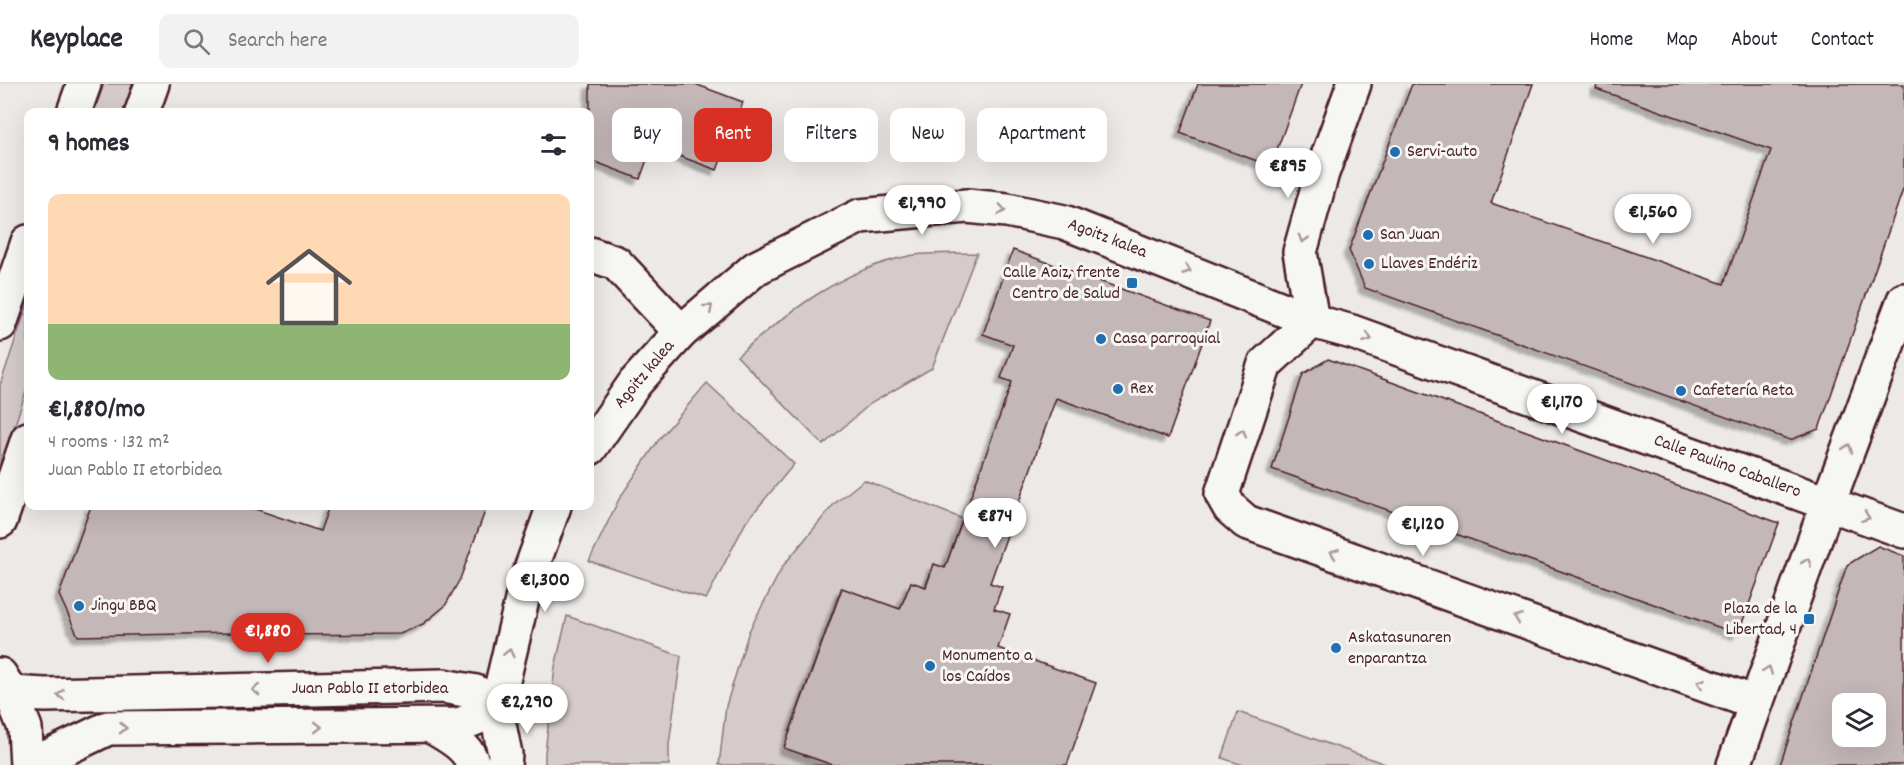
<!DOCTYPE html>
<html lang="en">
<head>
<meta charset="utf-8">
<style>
  :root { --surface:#fff; --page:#f2f2f3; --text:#2b2b33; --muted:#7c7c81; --line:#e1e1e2; --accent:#d93025 }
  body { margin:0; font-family:Dekko,sans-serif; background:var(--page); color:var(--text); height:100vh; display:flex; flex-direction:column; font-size:22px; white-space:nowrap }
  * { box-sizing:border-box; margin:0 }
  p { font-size:20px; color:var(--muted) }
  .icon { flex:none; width:33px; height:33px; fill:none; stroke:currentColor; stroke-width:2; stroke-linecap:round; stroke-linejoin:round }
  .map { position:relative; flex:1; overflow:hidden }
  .panel { position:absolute; left:24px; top:24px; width:570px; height:402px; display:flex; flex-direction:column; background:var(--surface); border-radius:12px; box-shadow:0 6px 24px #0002 }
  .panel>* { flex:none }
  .guide { position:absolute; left:612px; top:24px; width:570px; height:54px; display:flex; gap:12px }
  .controls { position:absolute; left:1832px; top:609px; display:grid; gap:12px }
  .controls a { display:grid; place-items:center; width:54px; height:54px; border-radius:12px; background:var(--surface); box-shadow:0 6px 24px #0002; font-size:30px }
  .price { position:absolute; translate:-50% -51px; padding:0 14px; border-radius:21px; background:#fff; color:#222; font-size:20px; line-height:39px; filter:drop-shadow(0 2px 3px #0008) }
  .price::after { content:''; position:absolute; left:50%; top:36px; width:18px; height:14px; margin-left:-9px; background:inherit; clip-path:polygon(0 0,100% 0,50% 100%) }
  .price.active { background:var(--accent); color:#fff }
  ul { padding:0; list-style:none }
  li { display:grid; align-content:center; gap:12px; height:318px; padding:0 24px }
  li+li { border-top:2px solid var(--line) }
  li span { display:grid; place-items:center; height:186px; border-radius:12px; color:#555 }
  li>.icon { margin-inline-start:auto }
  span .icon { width:108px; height:108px; fill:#fffc; stroke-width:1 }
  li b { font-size:26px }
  h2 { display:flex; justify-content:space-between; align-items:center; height:72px; padding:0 24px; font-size:26px }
  .pill { padding:0 21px; border-radius:12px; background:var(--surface); box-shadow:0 6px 24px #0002; font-size:21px; line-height:54px }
  .pill.active { background:var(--accent); color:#fff }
  header { display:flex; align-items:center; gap:36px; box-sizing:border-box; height:84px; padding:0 30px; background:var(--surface); border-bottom:2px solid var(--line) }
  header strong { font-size:28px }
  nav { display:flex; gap:33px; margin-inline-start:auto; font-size:21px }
  .search { width:420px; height:54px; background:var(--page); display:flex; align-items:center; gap:15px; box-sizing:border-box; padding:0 21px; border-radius:12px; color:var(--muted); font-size:22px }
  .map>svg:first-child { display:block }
  .green { fill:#d4cbca; stroke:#8f757a; stroke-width:1.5 }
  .building { fill:#c4b7b7; stroke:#4a1f2b; stroke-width:1.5; fill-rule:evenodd; filter:url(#shadow) }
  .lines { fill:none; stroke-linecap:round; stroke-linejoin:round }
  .street-casing { stroke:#4a1f2b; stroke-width:38 }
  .secondary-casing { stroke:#4a1f2b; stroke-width:38 }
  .street { stroke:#f6f6f2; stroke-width:33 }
  .secondary { stroke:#f6f6f2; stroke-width:33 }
  .oneway { stroke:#a99598 }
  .poi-dot { fill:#1f6fb2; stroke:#f6f6f2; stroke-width:2 }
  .labels { text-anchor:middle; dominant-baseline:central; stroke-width:6; stroke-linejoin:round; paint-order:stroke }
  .poi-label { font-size:18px; fill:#4a1f2b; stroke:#f6f6f2; text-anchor:start }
  .street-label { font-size:18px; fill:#4a1f2b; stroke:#f6f6f2 }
</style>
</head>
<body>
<header>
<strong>Keyplace</strong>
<div class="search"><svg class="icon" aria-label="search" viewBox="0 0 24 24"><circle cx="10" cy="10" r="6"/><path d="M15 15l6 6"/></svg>Search here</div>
<nav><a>Home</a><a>Map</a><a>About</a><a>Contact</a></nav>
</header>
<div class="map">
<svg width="1904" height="681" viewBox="0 0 1904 681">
  <defs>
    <filter id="shadow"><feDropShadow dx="-5.5" dy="5.5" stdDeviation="1.5" flood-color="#0004"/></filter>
  </defs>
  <rect width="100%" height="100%" fill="#ece9e6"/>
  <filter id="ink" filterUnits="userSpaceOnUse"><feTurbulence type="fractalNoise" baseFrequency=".0167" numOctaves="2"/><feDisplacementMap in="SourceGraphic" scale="12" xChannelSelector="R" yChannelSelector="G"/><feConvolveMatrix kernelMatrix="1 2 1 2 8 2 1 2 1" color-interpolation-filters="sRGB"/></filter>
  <g filter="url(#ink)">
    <g class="green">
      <polygon points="104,0 133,0 123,28 94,28"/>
      <path d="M977,169L932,284L870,320L823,361L737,272C787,229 842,185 909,172C930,168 955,170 977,169Z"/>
      <polygon points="28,219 28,302 0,385 0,301"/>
      <polygon points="707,299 794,380 746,438 706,515 589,477 619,415 660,354"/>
      <polygon points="864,396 963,435 945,484 934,480 925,503 911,498 900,525 841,504 784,663 833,681 719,681 726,622 749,547 783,482 834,420"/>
      <polygon points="567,532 681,572 669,661 669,681 545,681 545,669 555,583"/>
      <polygon points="1238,628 1388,681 1243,681 1222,674"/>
    </g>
    <g class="building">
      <polygon points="590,0 695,0 743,18 717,86 652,62 640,95 590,76"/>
      <polygon points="1198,0 1301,0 1271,82 1180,49"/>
      <polygon points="1412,0 1533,0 1491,119 1724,200 1771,66 1596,5 1597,0 1904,0 1904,103 1819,345 1790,356 1365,204 1349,166"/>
      <polygon points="1013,166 1210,237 1168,354 1056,314 990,499 1002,503 994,525 1010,530 998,564 1096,599 1067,681 833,681 784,664 842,504 900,525 911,498 926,503 934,480 945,484 1012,298 1001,294 1013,261 983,250"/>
      <polygon points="1328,275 1779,439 1738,550 1272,385 1303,290"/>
      <polygon points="91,422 246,422 320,447 329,422 487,422 460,495 445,522 423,540 400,550 282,551 283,548 78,552 59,511"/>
      <path d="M1878,462L1904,472V681H1780L1847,481ZM1842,620H1875V652H1842Z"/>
    </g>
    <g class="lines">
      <g class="street-casing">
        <g id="street">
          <polyline points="590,170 616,179 681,248"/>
          <polyline points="1312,237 1265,280 1222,410 1230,424 1246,438 1756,619"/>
          <polyline points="1312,237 1300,168 1322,89 1354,0"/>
          <polyline points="590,364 635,299 681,248 756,184 860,132 967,122 1007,126 1064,138 1312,237 1352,248 1904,447"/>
          <polyline points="11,609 45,611 443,602 476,608 496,626"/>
          <path d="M431,642C446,651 469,662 473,681"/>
          <polyline points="31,681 108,644 459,641 496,626"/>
          <polyline points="504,681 505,670 496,626 526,499 554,422"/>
          <polyline points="1734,681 1828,419 1904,216"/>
        </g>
      </g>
      <g class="secondary-casing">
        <g id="secondary">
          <polyline points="74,28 84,0"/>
          <polyline points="142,28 152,0"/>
          <polyline points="0,240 28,158"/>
          <polyline points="0,437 28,355"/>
          <polyline points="0,591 11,609 25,644 27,681"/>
        </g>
      </g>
      <use href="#street" class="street"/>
      <use href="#secondary" class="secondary"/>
    </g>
    <defs><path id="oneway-chevron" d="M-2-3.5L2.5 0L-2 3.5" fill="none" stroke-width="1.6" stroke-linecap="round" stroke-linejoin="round" transform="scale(1.5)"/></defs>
    <g class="oneway">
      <use href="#oneway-chevron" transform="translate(1002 126) rotate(8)"/>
      <use href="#oneway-chevron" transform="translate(1303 155) rotate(106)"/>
      <use href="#oneway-chevron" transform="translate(1187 186) rotate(22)"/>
      <use href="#oneway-chevron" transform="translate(709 224) rotate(-41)"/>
      <use href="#oneway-chevron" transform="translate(1368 254) rotate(20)"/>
      <use href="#oneway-chevron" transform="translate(1242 349) rotate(-72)"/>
      <use href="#oneway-chevron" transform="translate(1848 364) rotate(-70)"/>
      <use href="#oneway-chevron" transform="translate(1866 433) rotate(20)"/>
      <use href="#oneway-chevron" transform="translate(1334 469) rotate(-160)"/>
      <use href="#oneway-chevron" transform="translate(1807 478) rotate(-71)"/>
      <use href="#oneway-chevron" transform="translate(1518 534) rotate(-160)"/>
      <use href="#oneway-chevron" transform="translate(509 569) rotate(-77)"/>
      <use href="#oneway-chevron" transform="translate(1768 586) rotate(-70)"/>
      <use href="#oneway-chevron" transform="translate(1701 599) rotate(-160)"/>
      <use href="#oneway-chevron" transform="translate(256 606) rotate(179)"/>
      <use href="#oneway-chevron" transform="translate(61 611) rotate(178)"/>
      <use href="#oneway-chevron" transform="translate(318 643)"/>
      <use href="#oneway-chevron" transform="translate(123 644) rotate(1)"/>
    </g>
  </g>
  <g class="poi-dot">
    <circle cx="1395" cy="68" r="6"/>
    <circle cx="1368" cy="151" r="6"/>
    <circle cx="1369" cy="180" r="6"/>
    <rect x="1126" y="193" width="12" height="12" rx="3"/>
    <circle cx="1101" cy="255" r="6"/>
    <circle cx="1118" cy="305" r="6"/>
    <circle cx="1681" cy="307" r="6"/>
    <circle cx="79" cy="522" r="6"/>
    <rect x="1803" y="529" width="12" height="12" rx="3"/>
    <circle cx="1336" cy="564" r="6"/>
    <circle cx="930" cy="582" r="6"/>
  </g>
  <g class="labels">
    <g class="poi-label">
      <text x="1407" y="68">Servi-auto</text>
      <text x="1380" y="151">San Juan</text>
      <text x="1381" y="180">Llaves Endériz</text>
      <text x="1120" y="189" text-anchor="end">Calle Aoiz, frente<tspan x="1120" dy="21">Centro de Salud</tspan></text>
      <text x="1113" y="255">Casa parroquial</text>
      <text x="1130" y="305">Rex</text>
      <text x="1693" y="307">Cafetería Reta</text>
      <text x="91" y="522">Jingu BBQ</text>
      <text x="1797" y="525" text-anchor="end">Plaza de la<tspan x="1797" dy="21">Libertad, 4</tspan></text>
      <text x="1348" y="554">Askatasunaren<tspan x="1348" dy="21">enparantza</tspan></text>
      <text x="942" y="572">Monumento a<tspan x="942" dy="21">los Caídos</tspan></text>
    </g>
    <g class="street-label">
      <text transform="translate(1107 155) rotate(21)">Agoitz kalea</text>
      <text transform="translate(645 291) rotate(-50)">Agoitz kalea</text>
      <text transform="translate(1727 383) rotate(20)">Calle Paulino Caballero</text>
      <text x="370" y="605">Juan Pablo II etorbidea</text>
    </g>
  </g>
</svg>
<div class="controls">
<a><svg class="icon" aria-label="layers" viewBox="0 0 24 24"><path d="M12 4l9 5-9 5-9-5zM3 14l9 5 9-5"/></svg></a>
</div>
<b class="price" style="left:1288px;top:115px">€895</b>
<b class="price" style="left:922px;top:152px">€1,990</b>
<b class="price" style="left:1653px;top:161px">€1,560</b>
<b class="price" style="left:1562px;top:351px">€1,170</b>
<b class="price" style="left:995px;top:465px">€874</b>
<b class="price" style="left:1423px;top:473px">€1,120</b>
<b class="price" style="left:545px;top:529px">€1,300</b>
<b class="price active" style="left:268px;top:580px">€1,880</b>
<b class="price" style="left:527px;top:651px">€2,290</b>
<div class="guide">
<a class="pill">Buy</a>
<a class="pill active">Rent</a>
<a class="pill">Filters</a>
<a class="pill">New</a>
<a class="pill">Apartment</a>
</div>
<section class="panel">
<h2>9 homes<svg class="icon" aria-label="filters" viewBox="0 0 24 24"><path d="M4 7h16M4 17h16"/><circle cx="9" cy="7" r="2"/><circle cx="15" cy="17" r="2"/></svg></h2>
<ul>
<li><span style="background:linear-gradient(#ffd9b3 70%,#8fb573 0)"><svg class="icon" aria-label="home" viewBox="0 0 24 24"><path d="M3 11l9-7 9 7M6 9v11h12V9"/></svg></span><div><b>€1,880/mo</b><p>4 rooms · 132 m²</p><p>Juan Pablo II etorbidea</p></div></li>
</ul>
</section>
</div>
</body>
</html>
